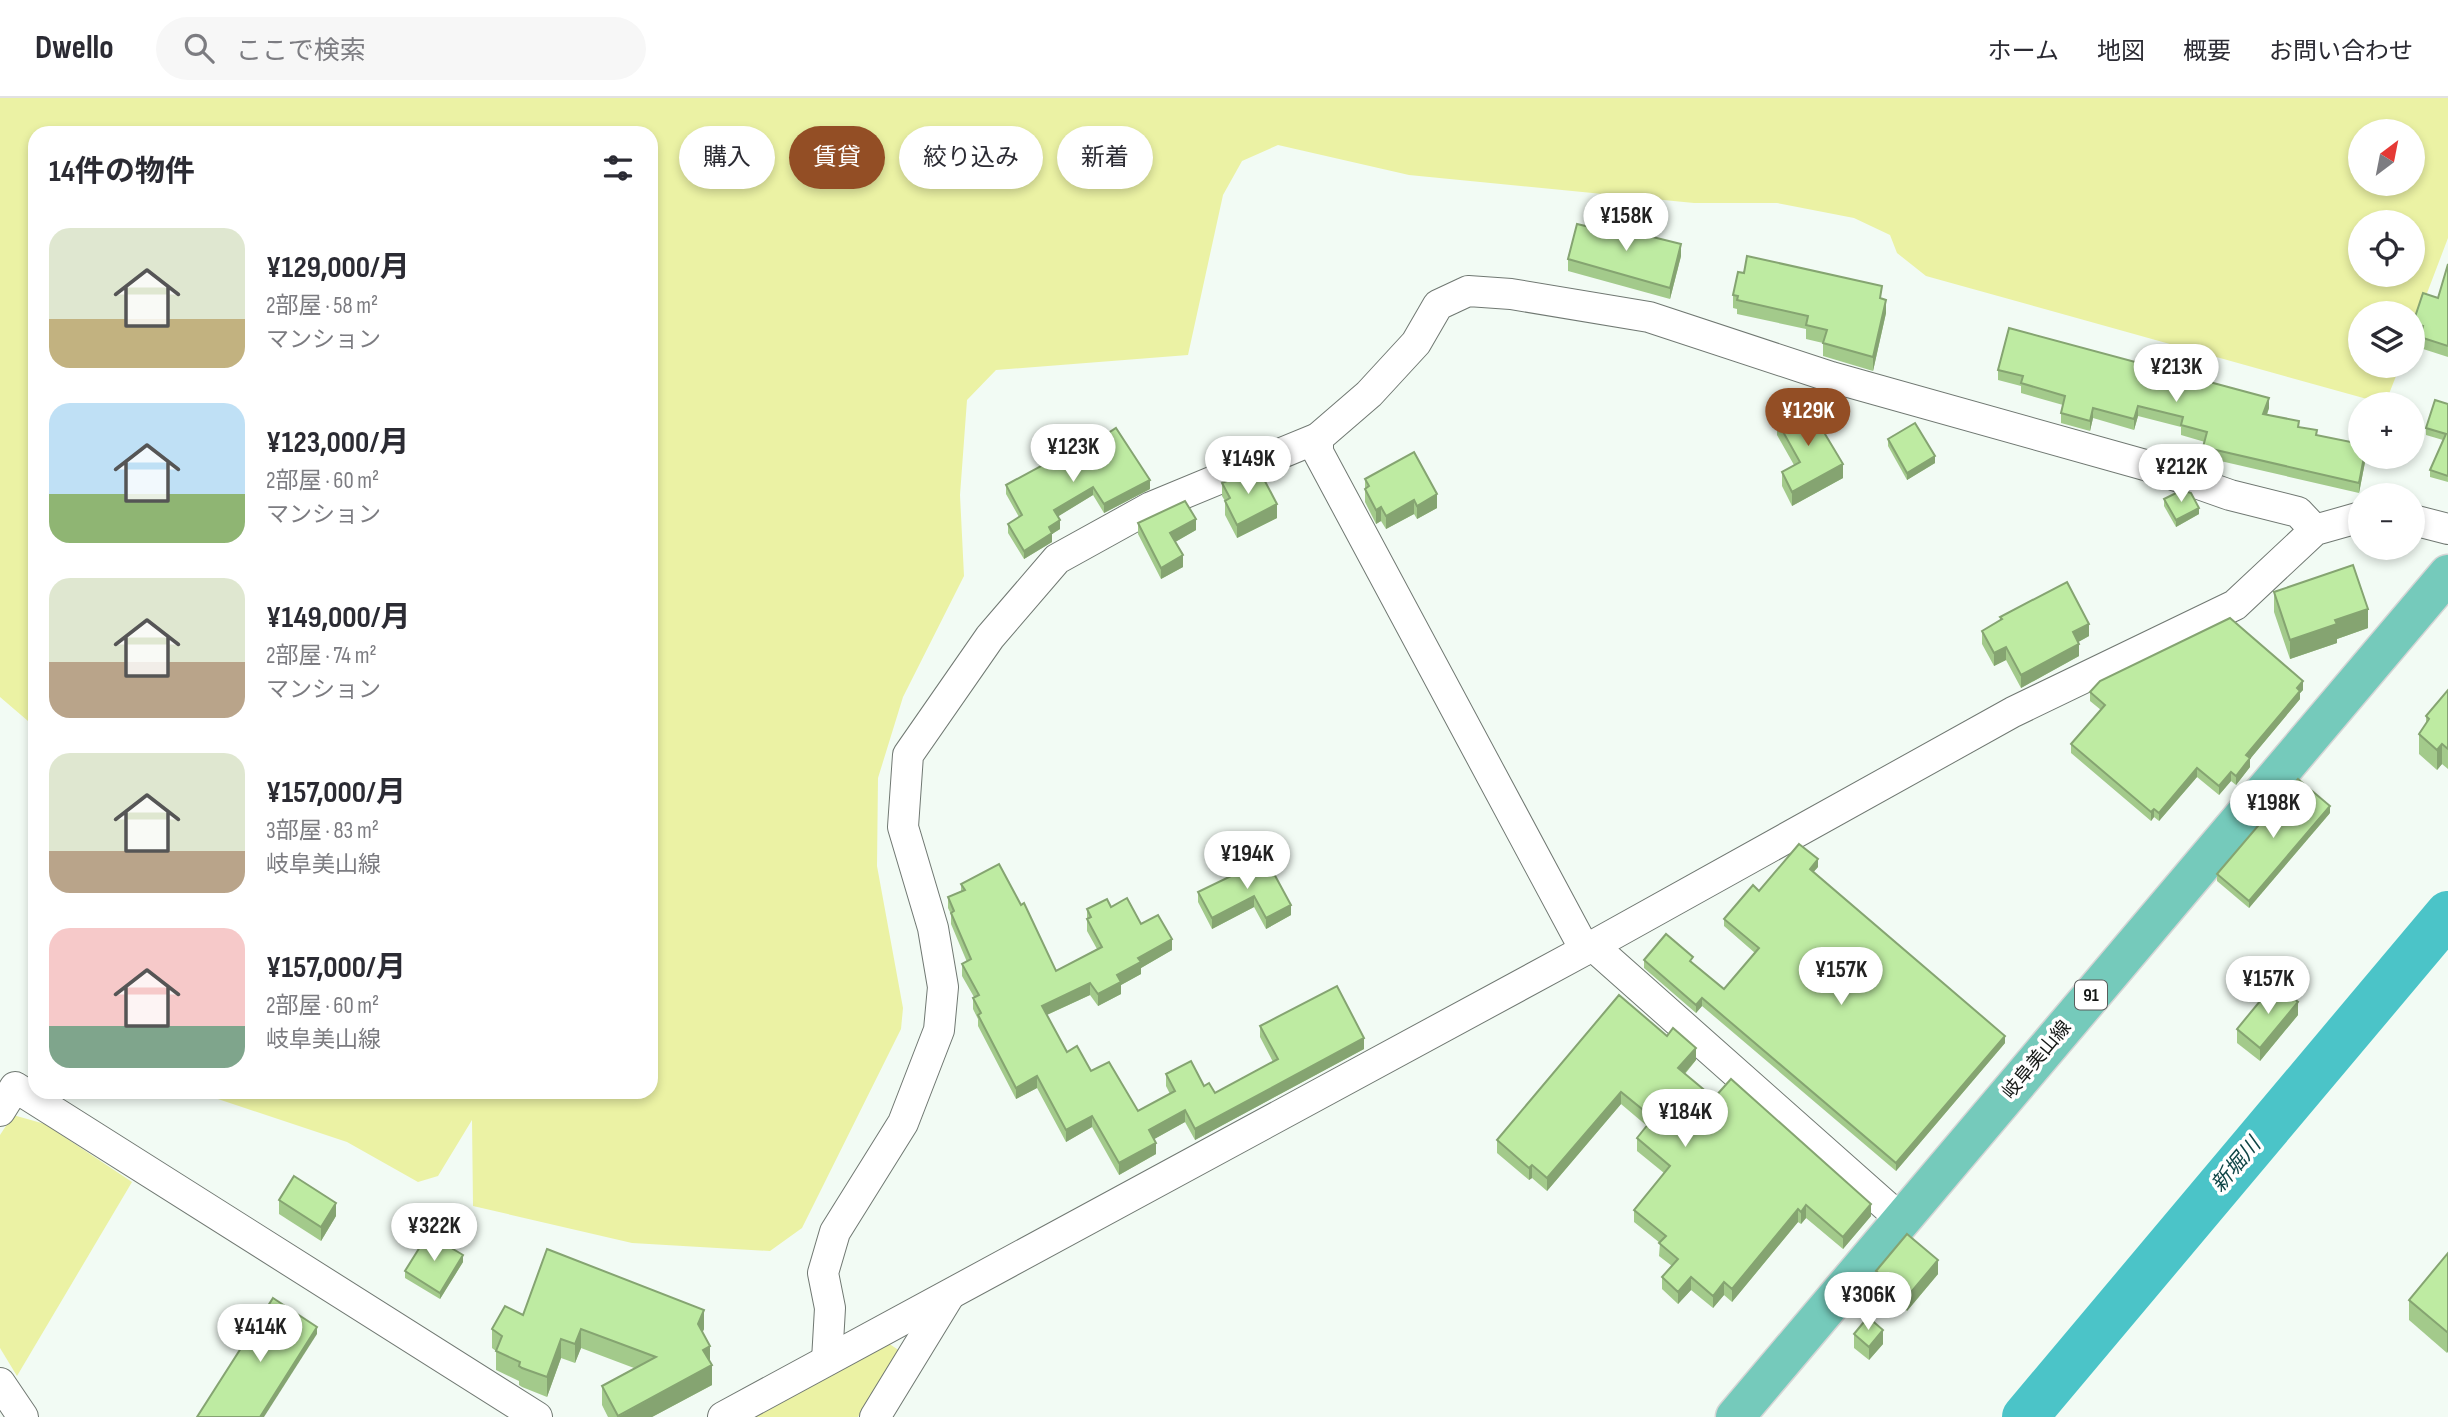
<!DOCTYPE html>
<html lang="ja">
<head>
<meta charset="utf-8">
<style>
  :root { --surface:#fff; --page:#f7f7f7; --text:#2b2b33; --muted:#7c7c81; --line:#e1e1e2; --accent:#934e25 }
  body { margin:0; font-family:"Sofia Sans Condensed","Noto Sans JP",sans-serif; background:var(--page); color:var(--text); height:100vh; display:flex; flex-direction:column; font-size:26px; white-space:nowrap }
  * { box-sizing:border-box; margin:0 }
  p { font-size:23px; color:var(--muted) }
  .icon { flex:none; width:38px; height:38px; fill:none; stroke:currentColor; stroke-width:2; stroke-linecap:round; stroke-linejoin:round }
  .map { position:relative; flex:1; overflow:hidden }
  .sheet { position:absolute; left:28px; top:28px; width:630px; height:973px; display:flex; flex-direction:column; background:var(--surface); border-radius:21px; box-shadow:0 4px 10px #0003 }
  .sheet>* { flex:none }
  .top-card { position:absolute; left:679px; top:28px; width:665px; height:63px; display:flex; gap:14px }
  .needle { width:46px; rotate:32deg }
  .tools { position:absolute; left:2348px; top:21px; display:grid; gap:14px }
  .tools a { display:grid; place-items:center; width:77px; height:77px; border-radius:50%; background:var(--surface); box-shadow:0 4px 10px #0003; font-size:35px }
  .price { position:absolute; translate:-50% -60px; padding:0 16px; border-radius:24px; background:#fff; color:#222; font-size:23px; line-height:46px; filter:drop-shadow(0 2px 4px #0008) }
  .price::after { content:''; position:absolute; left:50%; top:42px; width:21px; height:16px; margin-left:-10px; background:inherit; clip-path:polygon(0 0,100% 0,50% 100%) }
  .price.on { background:var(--accent); color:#fff }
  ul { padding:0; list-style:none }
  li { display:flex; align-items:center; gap:21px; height:175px; padding:0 21px }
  li span { display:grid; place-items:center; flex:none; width:196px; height:140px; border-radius:21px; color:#555 }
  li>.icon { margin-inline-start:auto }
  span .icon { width:84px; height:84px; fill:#fffc; stroke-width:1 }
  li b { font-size:30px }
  h2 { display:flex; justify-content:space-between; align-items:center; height:84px; padding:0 21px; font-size:30px }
  .pill { padding:0 24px; border-radius:32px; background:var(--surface); box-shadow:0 4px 10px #0003; font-size:24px; line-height:63px }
  .pill.on { background:var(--accent); color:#fff }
  header { display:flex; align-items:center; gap:42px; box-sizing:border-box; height:98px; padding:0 35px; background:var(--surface); border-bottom:2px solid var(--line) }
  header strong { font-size:33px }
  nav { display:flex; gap:38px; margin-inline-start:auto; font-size:24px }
  .search { width:490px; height:63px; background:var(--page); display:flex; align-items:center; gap:18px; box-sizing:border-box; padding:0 24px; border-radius:38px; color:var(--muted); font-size:26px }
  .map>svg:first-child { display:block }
  .green { fill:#ebf2a4; fill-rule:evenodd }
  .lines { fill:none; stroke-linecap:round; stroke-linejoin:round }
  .river { stroke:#4bc4c8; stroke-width:46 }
  .minor-casing { stroke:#707872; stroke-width:32 }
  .primary-casing { stroke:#d5d5d5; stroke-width:41 }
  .minor { stroke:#fff; stroke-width:30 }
  .primary { stroke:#75cabb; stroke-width:38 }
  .wall { fill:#a3ca8b }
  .shaded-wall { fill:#85a471 }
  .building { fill:#beeba2; stroke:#85a471; stroke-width:2 }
  .labels { text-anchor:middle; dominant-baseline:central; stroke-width:7; stroke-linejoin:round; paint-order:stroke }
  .shield { fill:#fff; stroke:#5b5d5c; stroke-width:2 }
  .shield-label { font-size:18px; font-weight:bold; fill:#151816 }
  .street-label { font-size:19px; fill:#151816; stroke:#fff }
  .water-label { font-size:21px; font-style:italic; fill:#0f4647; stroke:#fff }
</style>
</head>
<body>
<header>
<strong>Dwello</strong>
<div class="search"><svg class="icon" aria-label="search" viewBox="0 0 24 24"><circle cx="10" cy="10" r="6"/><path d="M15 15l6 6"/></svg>ここで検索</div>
<nav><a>ホーム</a><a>地図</a><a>概要</a><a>お問い合わせ</a></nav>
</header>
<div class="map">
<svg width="2448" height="1319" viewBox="0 0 2448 1319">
  <rect width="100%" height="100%" fill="#f2fbf4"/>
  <g class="green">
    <path d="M0,0H2448V140L2413,232V215H2361V268H2400L2385,306L1926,178L1897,155L1890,137L1854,120L1777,105H1694L1409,77L1278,47L1242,63L1223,97L1188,257L996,272L967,302L960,397L964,478L903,599L878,680L877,768L903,910L901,931L802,1130L770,1153L632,1145L473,1108L472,1022L438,1078L418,1084L347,1044L197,994H651V35H35V629L0,599ZM2361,33H2413V86H2361ZM2361,124H2413V177H2361Z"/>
    <polygon points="13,1017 45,1026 132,1084 17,1278 0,1250 0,1037"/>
    <polygon points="882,1241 900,1253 858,1319 742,1319"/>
  </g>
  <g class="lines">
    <polyline class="river" points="2025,1319 2448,816"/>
    <g class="minor-casing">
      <g id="minor">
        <polyline points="1318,340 1318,354 1585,852"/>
        <polyline points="2413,422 2448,431"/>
        <polyline points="1593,848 1903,1123"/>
        <polyline points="0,1013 15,989 537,1319"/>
        <polyline points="827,1262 830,1210 823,1175 835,1134 903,1025 939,932 943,889 933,830 903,729 908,657 990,539 1057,461 1151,409 1318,340 1369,296 1416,245 1438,207 1468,193 1511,196 1649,219 1831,279 2145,367 2230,397 2298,414 2315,432"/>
        <polyline points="0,1285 23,1319"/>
        <polyline points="723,1319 1585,852 2013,614 2235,507 2315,432 2361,419"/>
        <polyline points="875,1319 949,1198"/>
      </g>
    </g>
    <g class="primary-casing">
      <polyline id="primary" points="1735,1319 2448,476"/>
    </g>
    <use href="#minor" class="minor"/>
    <use href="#primary" class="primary"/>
  </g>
  <g class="wall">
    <polygon points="1594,130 1681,158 1670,201 1568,173 1568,161"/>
    <polygon points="2448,166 2448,259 2420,250 2420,238 2413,236 2413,225 2438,200"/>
    <polygon points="1733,197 1886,215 1873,273 1823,258 1823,245 1806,241 1806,231 1737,216 1737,211 1733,210"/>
    <polygon points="1998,272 2269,310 2267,317 2299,329 2361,359 2366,359 2359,395 2203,359 2203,349 2205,344 2181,337 2181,329 2138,318 2134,332 2093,320 2090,333 2061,325 2061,315 2063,307 2021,295 2021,288 1998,282"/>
    <polygon points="2448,306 2448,384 2430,379 2430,372 2443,342 2426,337 2426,330"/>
    <polygon points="1777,323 1843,380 1792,408 1782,388 1782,374 1794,367 1777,337"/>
    <polygon points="1888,341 1935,365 1907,382 1888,348"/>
    <polygon points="1079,354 1150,391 1104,415 1093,397 1058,418 1060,431 1052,436 1052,444 1024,461 1008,435 1008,426 1019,419 1006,396 1006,387"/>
    <polygon points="1365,381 1437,410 1417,421 1414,416 1386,431 1381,423 1376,426 1365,404"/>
    <polygon points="1222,385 1277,420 1237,440 1225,417 1225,403 1222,398"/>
    <polygon points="2164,401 2199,416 2176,429 2164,408"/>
    <polygon points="1138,425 1196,432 1175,444 1183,469 1161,481 1138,436"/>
    <polygon points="2274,494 2368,530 2337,541 2337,545 2290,561 2274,514"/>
    <polygon points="2000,519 2089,538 2078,544 2079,558 2021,590 2006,562 1994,568 1982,546 1982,533 2000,522"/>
    <polygon points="2303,592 2300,595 2300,601 2250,661 2250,669 2236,687 2231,683 2219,697 2197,679 2159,723 2154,719 2151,723 2071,655 2071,646 2101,612 2090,603 2090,594"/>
    <polygon points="2448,592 2448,671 2442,666 2437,672 2419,656 2419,636 2426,627 2426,618"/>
    <polygon points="2330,715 2249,810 2217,783 2217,776"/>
    <polygon points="1266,761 1291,817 1266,831 1254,809 1212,831 1198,804 1198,794"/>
    <polygon points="1818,769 1813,774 2005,945 1896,1073 1702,908 1696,915 1644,870 1644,862 1693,865 1724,891 1755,855 1724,828 1724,821 1759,793"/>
    <polygon points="961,786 1056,873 1097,851 1087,833 1087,811 1111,809 1141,826 1172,852 1141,870 1141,876 1121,887 1121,896 1098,908 1090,897 1047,917 1067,954 1138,1013 1170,996 1166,988 1166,976 1204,988 1215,995 1273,964 1260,939 1260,928 1364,951 1195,1042 1185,1024 1154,1041 1156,1056 1119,1077 1092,1029 1066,1044 1037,990 1016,1001 978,928 978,921 973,911 973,900 974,899 962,878 962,866 967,864 951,826 951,816 948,810 948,799 961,793"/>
    <polygon points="2298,917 2260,963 2237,945 2237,931"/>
    <polygon points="1696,962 1685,976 1714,1000 1871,1118 1843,1151 1806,1120 1801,1126 1798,1124 1732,1204 1724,1197 1713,1210 1691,1192 1678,1206 1662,1191 1662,1179 1672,1168 1659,1158 1660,1145 1634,1124 1634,1112 1664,1075 1637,1053 1637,1040 1647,1028 1621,1006 1547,1093 1532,1080 1529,1082 1497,1055 1497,1042"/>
    <polygon points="279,1102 336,1118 321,1143 279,1116"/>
    <polygon points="2448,1155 2448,1253 2447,1255 2409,1222 2409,1202"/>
    <polygon points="463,1164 440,1201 405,1180 405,1173"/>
    <polygon points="1876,1173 1938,1176 1907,1213 1876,1186"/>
    <polygon points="523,1217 704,1231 702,1234 710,1264 712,1287 652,1319 608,1319 602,1307 602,1288 634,1270 581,1250 575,1265 561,1260 547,1299 522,1289 519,1287 519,1283 496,1272 496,1253 492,1250 492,1231"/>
    <polygon points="1854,1236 1883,1246 1869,1262 1854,1250"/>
  </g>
  <g class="shaded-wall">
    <polygon points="1681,146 1681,158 1670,201 1670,190"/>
    <polygon points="1886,202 1886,215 1873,273 1873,259"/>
    <polygon points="2269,300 2269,310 2263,326 2263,316"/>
    <polygon points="2138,308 2138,318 2134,332 2134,321"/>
    <polygon points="2093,310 2093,320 2090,333 2090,323"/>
    <polygon points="1935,358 1935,365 1907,382 1907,375"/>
    <polygon points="2364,359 2366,359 2359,395 2359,385"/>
    <polygon points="1843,366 1843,380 1792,408 1792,394"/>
    <polygon points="1150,382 1150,391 1104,415 1104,406"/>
    <polygon points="1093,389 1093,397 1054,421 1054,412"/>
    <polygon points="1437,396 1437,410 1417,421 1417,408"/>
    <polygon points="1414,402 1414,416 1386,431 1386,418"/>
    <polygon points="1277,406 1277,420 1237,440 1237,427"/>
    <polygon points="1381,409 1381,423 1376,426 1376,412"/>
    <polygon points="2199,410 2199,416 2176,429 2176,422"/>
    <polygon points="1196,421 1196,432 1170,447 1170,435"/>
    <polygon points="1060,422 1060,431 1052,436 1052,444 1024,461 1024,453 1049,429"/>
    <polygon points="1183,457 1183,469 1161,481 1161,470"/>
    <polygon points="2368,511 2368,530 2337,541 2337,545 2290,561 2290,542 2335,522"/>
    <polygon points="2089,526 2089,538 2073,547 2073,534"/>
    <polygon points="2079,546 2079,558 2021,590 2021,577"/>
    <polygon points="2006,549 2006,562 1994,568 1994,555"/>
    <polygon points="2303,583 2303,592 2300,595 2300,601 2250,661 2250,669 2236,687 2236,678 2246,657"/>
    <polygon points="2442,646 2442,666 2437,672 2437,652"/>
    <polygon points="2197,670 2197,679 2159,723 2159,715"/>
    <polygon points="2231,674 2231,683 2219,697 2219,688"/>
    <polygon points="2330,708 2330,715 2249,810 2249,803"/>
    <polygon points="2154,711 2154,719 2151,723 2151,714"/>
    <polygon points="1818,761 1818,769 1810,778 1810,771"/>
    <polygon points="1254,798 1254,809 1212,831 1212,820"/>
    <polygon points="1291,807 1291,817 1266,831 1266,820"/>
    <polygon points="1172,841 1172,852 1141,870 1141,876 1121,887 1121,896 1098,908 1098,896 1117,877 1138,860"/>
    <polygon points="1090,885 1090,897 1042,919 1042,908"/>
    <polygon points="1702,900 1702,908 1696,915 1696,907"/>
    <polygon points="2298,904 2298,917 2260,963 2260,950"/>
    <polygon points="2005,938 2005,945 1896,1073 1896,1065"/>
    <polygon points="1364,940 1364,951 1195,1042 1195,1031"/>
    <polygon points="1696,950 1696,962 1678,983 1678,970"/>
    <polygon points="1037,978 1037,990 1016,1001 1016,990"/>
    <polygon points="1621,994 1621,1006 1547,1093 1547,1080"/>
    <polygon points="1185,1012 1185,1024 1149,1044 1149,1032"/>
    <polygon points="1092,1018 1092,1029 1066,1044 1066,1032"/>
    <polygon points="1156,1045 1156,1056 1119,1077 1119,1065"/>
    <polygon points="1532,1067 1532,1080 1529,1082 1529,1070"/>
    <polygon points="336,1105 336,1118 321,1143 321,1129"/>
    <polygon points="1871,1106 1871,1118 1843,1151 1843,1139"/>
    <polygon points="1806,1107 1806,1120 1801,1126 1801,1114"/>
    <polygon points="1798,1111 1798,1124 1732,1204 1732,1191"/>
    <polygon points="463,1157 463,1164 440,1201 440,1195"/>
    <polygon points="1938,1162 1938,1176 1907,1213 1907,1199"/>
    <polygon points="1691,1179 1691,1192 1678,1206 1678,1194"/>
    <polygon points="1724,1184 1724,1197 1713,1210 1713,1198"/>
    <polygon points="704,1212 704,1231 698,1246 698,1226"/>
    <polygon points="317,1229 317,1236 264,1319 260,1319"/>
    <polygon points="581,1231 581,1250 575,1265 575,1246"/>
    <polygon points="1883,1232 1883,1246 1869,1262 1869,1249"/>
    <polygon points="2448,1233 2448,1253 2447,1255 2447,1234"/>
    <polygon points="561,1241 561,1260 547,1299 547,1279"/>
    <polygon points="710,1248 710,1268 703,1252"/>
    <polygon points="712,1267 712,1287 652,1319 618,1319"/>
  </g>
  <g class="building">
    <polygon points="1596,125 1681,146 1670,190 1568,161 1577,126 1594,130"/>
    <polygon points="1747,158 1882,188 1880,200 1886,202 1873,259 1823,245 1827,232 1806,227 1808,218 1737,202 1738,198 1733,197 1738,174 1744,175"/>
    <polygon points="2448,166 2448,248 2420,239 2423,228 2413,225 2423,195 2438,200"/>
    <polygon points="2009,230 2269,300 2263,316 2299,323 2298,329 2317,332 2316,337 2361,346 2361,359 2364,359 2359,385 2203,349 2207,334 2181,327 2183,319 2138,308 2134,321 2093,310 2090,323 2061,315 2065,298 2021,285 2023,278 1998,272"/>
    <polygon points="2435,302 2448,306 2448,378 2430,372 2446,336 2426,330"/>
    <polygon points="1807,306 1843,366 1792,394 1782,374 1800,364 1777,323"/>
    <polygon points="1915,325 1935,358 1907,375 1888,341"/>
    <polygon points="1116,330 1150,382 1104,406 1093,389 1054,412 1060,422 1049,429 1052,435 1024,453 1008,426 1022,417 1006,387 1076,349 1079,354"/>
    <polygon points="1414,354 1437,396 1417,408 1414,402 1386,418 1381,409 1376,412 1365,391 1369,388 1365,381"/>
    <polygon points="1258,370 1277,406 1237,427 1225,403 1230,400 1222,385"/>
    <polygon points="2182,392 2191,395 2199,410 2176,422 2164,401"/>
    <polygon points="1185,403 1196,421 1170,435 1183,457 1161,470 1138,425"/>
    <polygon points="2353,467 2368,511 2335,522 2337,526 2290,542 2274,494"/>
    <polygon points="2067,484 2089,526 2073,534 2079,546 2021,577 2006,549 1994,555 1982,533 2002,521 2000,519"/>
    <polygon points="2230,520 2303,583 2297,590 2300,593 2246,657 2250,660 2236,678 2231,674 2219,688 2197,670 2159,715 2154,711 2151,714 2071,646 2105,607 2090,594 2100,583"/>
    <polygon points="2448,592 2448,651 2442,646 2437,652 2419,636 2429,621 2426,618"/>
    <polygon points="2298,681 2330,708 2249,803 2217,776"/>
    <polygon points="1799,746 1818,761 1810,771 2005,938 1896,1065 1702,900 1696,907 1644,862 1666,836 1693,859 1690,863 1724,891 1759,850 1724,821 1753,787 1759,793"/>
    <polygon points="1266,761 1291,807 1266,820 1254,798 1212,820 1198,794"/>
    <polygon points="999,766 1021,807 1024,805 1056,873 1102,849 1087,821 1091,819 1087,811 1107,801 1111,809 1127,800 1141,826 1158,817 1172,841 1138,860 1141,864 1117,877 1121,884 1098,896 1090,885 1042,908 1067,954 1077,948 1091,973 1109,964 1138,1013 1175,993 1166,976 1191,963 1204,988 1209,985 1215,995 1278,961 1260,928 1337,888 1364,940 1195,1031 1185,1012 1149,1032 1156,1045 1119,1065 1092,1018 1066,1032 1037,978 1016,990 978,917 981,915 973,900 979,897 962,866 971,861 951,815 954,813 948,799 965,792 961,786"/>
    <polygon points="2275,885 2298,904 2260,950 2237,931"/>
    <polygon points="1619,897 1667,938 1673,930 1696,950 1678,970 1714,1000 1731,981 1871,1106 1843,1139 1806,1107 1801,1114 1798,1111 1732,1191 1724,1184 1713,1198 1691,1179 1678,1194 1662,1179 1678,1161 1659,1145 1666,1138 1634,1112 1670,1068 1637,1040 1653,1020 1621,994 1547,1080 1532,1067 1529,1070 1497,1042"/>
    <polygon points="294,1078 336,1105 321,1129 279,1102"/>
    <polygon points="428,1136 463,1157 440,1195 405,1173"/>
    <polygon points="1907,1136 1938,1162 1907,1199 1876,1173"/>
    <polygon points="547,1151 704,1212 698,1226 710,1248 703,1252 712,1267 618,1318 602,1288 656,1259 581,1231 575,1246 561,1241 547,1279 522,1270 519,1268 520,1264 496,1253 502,1238 492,1231 505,1208 523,1217"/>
    <polygon points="2448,1155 2448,1233 2447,1234 2409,1202"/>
    <polygon points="273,1200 317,1229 260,1319 197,1319"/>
    <polygon points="1868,1219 1883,1232 1869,1249 1854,1236"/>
  </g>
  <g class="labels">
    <rect class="shield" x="2075" y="882.5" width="32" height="29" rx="5"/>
    <g class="shield-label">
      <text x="2091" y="897">91</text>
    </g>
    <g class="street-label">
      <text transform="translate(2037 962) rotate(-50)">岐阜美山線</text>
    </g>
    <g class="water-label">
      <text transform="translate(2236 1067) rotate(-50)">新堀川</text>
    </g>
  </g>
</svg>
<div class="tools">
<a><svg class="needle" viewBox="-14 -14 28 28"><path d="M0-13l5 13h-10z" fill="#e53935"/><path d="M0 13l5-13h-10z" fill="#7c7c81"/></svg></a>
<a><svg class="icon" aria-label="locate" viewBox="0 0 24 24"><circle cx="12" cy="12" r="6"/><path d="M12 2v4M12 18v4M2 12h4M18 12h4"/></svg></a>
<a><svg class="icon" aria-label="layers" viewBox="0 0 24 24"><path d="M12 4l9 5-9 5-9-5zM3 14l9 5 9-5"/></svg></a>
<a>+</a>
<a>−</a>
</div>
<b class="price" style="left:1626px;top:155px">¥158K</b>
<b class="price" style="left:2176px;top:306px">¥213K</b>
<b class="price on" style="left:1808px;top:350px">¥129K</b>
<b class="price" style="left:1073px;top:386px">¥123K</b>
<b class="price" style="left:1248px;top:398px">¥149K</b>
<b class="price" style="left:2181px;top:406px">¥212K</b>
<b class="price" style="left:2273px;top:742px">¥198K</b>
<b class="price" style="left:1247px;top:793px">¥194K</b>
<b class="price" style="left:1841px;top:909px">¥157K</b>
<b class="price" style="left:2268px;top:918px">¥157K</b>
<b class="price" style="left:1685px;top:1051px">¥184K</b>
<b class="price" style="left:434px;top:1165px">¥322K</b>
<b class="price" style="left:1868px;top:1234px">¥306K</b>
<b class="price" style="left:260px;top:1266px">¥414K</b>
<div class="top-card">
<a class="pill">購入</a>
<a class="pill on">賃貸</a>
<a class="pill">絞り込み</a>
<a class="pill">新着</a>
</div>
<section class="sheet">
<h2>14件の物件<svg class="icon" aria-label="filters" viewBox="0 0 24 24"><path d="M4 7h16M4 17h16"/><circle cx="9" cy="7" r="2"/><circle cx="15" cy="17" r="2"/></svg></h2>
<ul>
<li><span style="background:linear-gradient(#dfe7d0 65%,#c2b280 0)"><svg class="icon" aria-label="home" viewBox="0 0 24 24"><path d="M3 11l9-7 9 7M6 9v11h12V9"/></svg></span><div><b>¥129,000/月</b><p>2部屋 · 58 m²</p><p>マンション</p></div></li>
<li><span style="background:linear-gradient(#bfe0f5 65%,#8fb573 0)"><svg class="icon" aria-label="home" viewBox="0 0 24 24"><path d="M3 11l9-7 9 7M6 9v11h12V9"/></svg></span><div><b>¥123,000/月</b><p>2部屋 · 60 m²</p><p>マンション</p></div></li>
<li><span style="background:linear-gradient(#dfe7d0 60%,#b9a48a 0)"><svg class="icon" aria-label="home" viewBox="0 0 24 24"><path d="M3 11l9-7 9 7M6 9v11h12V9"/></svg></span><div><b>¥149,000/月</b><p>2部屋 · 74 m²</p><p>マンション</p></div></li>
<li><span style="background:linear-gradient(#dfe7d0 70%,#b9a48a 0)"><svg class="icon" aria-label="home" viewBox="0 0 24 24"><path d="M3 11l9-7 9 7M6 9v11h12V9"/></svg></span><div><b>¥157,000/月</b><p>3部屋 · 83 m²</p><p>岐阜美山線</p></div></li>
<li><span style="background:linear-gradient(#f6c9c9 70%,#7fa58c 0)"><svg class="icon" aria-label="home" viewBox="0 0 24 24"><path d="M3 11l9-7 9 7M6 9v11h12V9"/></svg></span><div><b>¥157,000/月</b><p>2部屋 · 60 m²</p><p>岐阜美山線</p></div></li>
</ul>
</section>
</div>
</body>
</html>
